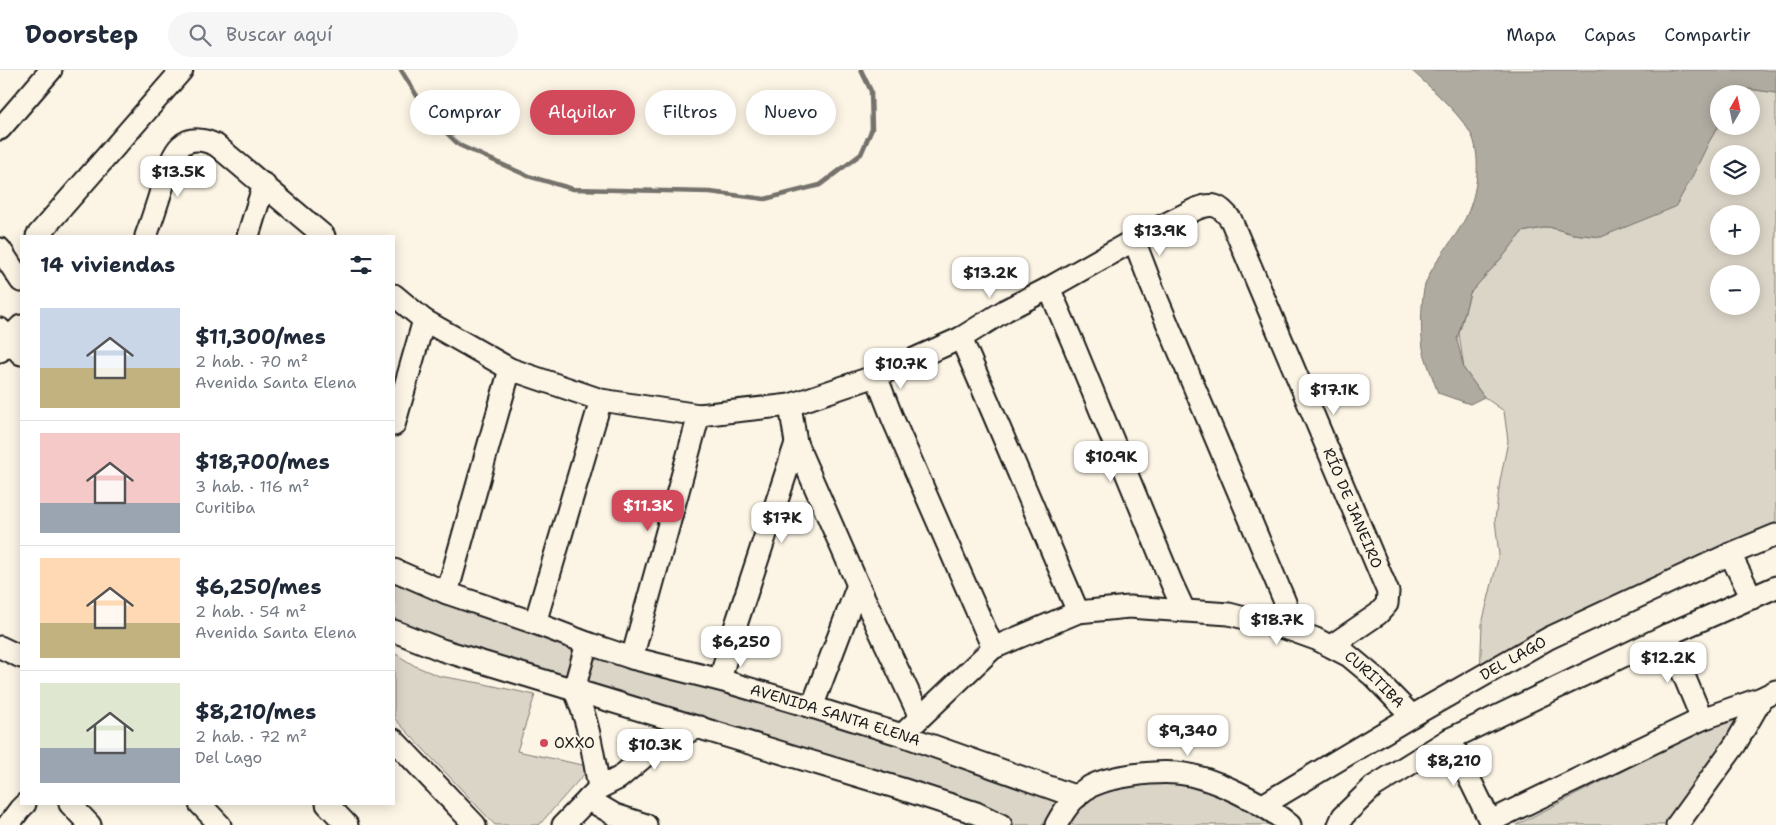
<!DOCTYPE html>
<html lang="es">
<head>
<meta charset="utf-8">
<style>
  :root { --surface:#fff; --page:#f6f6f7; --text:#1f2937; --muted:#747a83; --line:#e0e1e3; --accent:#d1495b }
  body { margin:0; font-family:"Shantell Sans",sans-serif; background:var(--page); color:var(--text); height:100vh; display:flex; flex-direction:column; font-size:19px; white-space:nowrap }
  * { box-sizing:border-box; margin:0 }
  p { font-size:16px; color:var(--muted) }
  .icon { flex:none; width:28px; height:28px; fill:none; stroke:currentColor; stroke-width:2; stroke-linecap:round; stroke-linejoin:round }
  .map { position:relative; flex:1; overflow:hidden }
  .sheet { position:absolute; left:20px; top:165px; width:375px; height:570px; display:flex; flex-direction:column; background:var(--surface); border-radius:0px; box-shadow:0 2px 12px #0003 }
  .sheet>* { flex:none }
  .top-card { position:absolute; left:410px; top:20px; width:475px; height:45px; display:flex; gap:10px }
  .needle { width:32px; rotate:9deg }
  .controls { position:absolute; left:1710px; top:15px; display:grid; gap:10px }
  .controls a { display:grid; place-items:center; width:50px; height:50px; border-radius:50%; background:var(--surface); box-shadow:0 2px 12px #0003; font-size:25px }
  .price { position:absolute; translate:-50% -42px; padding:0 11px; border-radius:10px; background:#fff; color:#222; font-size:16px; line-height:32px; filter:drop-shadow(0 1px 2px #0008) }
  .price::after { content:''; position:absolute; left:50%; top:30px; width:15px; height:11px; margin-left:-8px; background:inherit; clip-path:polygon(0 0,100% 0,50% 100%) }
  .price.on { background:var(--accent); color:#fff }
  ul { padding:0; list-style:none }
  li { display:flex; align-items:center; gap:15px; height:125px; padding:0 20px }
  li+li { border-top:1px solid var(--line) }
  li span { display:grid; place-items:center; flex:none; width:140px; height:100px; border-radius:0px; color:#555 }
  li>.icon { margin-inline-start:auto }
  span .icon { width:60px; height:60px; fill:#fffc; stroke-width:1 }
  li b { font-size:21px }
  h2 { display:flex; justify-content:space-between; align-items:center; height:60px; padding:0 20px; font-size:21px }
  .tag { padding:0 18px; border-radius:22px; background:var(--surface); box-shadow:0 2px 12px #0003; font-size:18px; line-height:45px }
  .tag.on { background:var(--accent); color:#fff }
  header { display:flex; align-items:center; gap:30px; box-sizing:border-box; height:70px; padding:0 25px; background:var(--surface); border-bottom:1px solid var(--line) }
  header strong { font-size:24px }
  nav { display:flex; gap:28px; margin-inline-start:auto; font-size:18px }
  .search { width:350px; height:45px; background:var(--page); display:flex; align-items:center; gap:12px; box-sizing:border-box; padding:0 18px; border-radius:28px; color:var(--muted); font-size:19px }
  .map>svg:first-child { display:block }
  .green { fill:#dbd5c8; stroke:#7c7872; fill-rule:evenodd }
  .water { fill:#b0aba1; stroke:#75726c }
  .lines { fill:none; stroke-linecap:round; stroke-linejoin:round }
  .stream { stroke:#75726c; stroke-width:4.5 }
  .minor-casing { stroke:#1c1c1c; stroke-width:25 }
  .minor { stroke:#fcf5e5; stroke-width:21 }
  .poi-dot { fill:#d1495b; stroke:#fcf5e5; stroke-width:2 }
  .labels { text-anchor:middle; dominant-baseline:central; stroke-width:4; stroke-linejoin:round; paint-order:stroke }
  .street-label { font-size:15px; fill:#1c1c1c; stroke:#fcf5e5 }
  .poi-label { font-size:15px; fill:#1c1c1c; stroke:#fcf5e5; text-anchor:start }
</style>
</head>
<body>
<header>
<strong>Doorstep</strong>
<div class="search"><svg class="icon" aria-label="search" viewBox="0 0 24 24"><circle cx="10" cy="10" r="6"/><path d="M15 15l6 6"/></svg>Buscar aquí</div>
<nav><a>Mapa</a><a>Capas</a><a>Compartir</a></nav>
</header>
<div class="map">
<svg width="1776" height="755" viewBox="0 0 1776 755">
  <rect width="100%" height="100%" fill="#fcf5e5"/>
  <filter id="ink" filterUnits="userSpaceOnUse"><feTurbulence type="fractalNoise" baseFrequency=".02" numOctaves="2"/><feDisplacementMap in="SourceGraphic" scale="10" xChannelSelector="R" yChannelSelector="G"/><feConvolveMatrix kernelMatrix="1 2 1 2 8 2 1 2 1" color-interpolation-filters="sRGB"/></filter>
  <g filter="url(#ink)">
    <g class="green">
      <path d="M1749,19L1776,23V465L1480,607L1482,554L1499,485L1495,450L1500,411L1508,371L1504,341L1484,327L1464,299L1459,264L1470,223L1506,183L1522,162L1549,157L1573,164L1601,167L1621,158L1710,70L1719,55L1751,56V24H1743ZM1719,84H1751V116H1719ZM1719,144H1751V176H1719ZM1719,204H1751V236H1719Z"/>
      <polygon points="394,500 1076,726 1178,703 1290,755 1001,755 394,561"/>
      <polygon points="394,583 415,596 439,606 480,613 535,625 517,681 587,696 586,702 539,755 495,755 394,648"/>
      <polygon points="1732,648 1737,652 1736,661 1664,755 1516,755 1725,649"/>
    </g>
    <path class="water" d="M1411,0H1776V23L1749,19L1743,24H1719V55L1710,70L1690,111L1675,137L1601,167L1573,164L1549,157L1522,162L1506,183L1470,223L1457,269L1464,299L1484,327L1470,334L1438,323C1433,309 1428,296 1424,283C1420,269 1421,228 1425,215C1433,191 1454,171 1465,149C1476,127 1481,96 1474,71C1468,51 1428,15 1411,0Z"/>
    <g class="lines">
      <polyline class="stream" points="401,0 430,47 459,75 528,106 573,119 710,122 765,129 820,115 861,84 872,59 871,21 861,0"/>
      <g class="minor-casing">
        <g id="minor">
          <polyline points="0,59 51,0"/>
          <polyline points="37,166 182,0"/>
          <path d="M146,166C152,150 157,134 162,118C172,89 177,57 216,75L324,166"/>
          <polyline points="248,166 264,114"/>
          <polyline points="1134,170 1152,217 1285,532 1291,560"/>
          <polyline points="0,179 21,211"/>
          <polyline points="1049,218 1072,271 1172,514 1184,540"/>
          <path id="s1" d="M394,225L424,250L510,299L601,330L699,345L790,335L876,306L961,268L1006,240L1049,218L1134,170L1196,139C1213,132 1220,135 1231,150L1388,522L1387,534L1378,544L1331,576"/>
          <polyline points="0,259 21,284"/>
          <polyline points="961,268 1078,542"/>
          <polyline points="0,281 8,269 21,256"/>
          <polyline points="876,306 892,347 993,578"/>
          <polyline points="394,355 424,250"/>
          <polyline points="796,373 858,515 920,647"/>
          <polyline points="1730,484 1752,528"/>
          <path id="s2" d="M394,500L447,523L535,553L587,573L632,588L720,610L812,637L902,665L1077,727"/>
          <polyline points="447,523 510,299"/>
          <polyline points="535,553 601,330"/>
          <polyline points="394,561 442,580 905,720 976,743 1001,755"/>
          <polyline points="1667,565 1702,649"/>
          <path d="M587,573L574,619C589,652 593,683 599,718"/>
          <polyline points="0,577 21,587"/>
          <polyline points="632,588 699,345"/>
          <polyline points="720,610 731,570 796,373 790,335"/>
          <polyline points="812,637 858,515"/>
          <path id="s3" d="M902,665L993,578L1078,542L1129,537L1229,544L1291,560L1316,569L1349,586L1373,606L1412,646"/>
          <polyline points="1450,669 1492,755"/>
          <polyline points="394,670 475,755"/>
          <polyline points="588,729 615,745 646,755"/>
          <polyline points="70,734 90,755"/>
          <polyline points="200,734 220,755"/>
          <polyline points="327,734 347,755"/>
          <path id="s4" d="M1263,735L1412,646L1549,568L1730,484L1776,465"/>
          <polyline points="1491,751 1702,649 1762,628 1776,621"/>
          <polyline points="8,755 20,739 25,734"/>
          <polyline points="563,755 599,718 619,708 651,681 675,667 700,657"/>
          <path d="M1056,755C1064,740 1075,724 1091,716C1111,706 1154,701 1177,703C1211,706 1264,733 1290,755"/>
          <polyline points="1339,755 1343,746 1373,717 1450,669 1667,565 1776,517"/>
          <polyline points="1677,755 1735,675 1762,628"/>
        </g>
      </g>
      <use href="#minor" class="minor"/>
    </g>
  </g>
  <circle class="poi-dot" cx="544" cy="673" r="5"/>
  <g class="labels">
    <g class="street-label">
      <text stroke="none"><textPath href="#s1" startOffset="1231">RÍO DE JANEIRO</textPath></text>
      <text stroke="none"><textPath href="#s4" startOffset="290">DEL LAGO</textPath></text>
      <text stroke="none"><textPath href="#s3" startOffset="532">CURITIBA</textPath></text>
      <text stroke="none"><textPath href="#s2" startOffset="465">AVENIDA SANTA ELENA</textPath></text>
    </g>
    <g class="poi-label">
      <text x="554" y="673">OXXO</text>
    </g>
  </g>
</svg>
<div class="controls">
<a><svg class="needle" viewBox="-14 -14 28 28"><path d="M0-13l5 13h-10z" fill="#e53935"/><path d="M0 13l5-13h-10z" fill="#747a83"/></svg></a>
<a><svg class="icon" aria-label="layers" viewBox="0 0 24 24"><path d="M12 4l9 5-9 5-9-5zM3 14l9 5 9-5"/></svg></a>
<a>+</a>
<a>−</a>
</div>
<b class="price" style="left:178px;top:128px">$13.5K</b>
<b class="price" style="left:1160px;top:187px">$13.9K</b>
<b class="price" style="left:990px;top:229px">$13.2K</b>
<b class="price" style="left:901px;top:320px">$10.7K</b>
<b class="price" style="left:1334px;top:346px">$17.1K</b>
<b class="price" style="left:1111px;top:413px">$10.9K</b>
<b class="price on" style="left:648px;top:462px">$11.3K</b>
<b class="price" style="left:782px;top:474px">$17K</b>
<b class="price" style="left:1277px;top:576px">$18.7K</b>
<b class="price" style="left:741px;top:598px">$6,250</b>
<b class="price" style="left:1668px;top:614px">$12.2K</b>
<b class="price" style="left:1188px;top:687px">$9,340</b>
<b class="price" style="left:655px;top:701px">$10.3K</b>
<b class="price" style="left:1454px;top:717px">$8,210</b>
<div class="top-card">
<a class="tag">Comprar</a>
<a class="tag on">Alquilar</a>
<a class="tag">Filtros</a>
<a class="tag">Nuevo</a>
</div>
<section class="sheet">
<h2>14 viviendas<svg class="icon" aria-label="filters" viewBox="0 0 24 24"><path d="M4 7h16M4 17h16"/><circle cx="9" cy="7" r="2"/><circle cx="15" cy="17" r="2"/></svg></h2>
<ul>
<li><span style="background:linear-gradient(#c9d6e8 60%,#c2b280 0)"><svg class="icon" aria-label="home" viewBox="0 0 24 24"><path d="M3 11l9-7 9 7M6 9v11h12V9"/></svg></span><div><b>$11,300/mes</b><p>2 hab. · 70 m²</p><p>Avenida Santa Elena</p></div></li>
<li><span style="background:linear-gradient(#f6c9c9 70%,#9aa5b1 0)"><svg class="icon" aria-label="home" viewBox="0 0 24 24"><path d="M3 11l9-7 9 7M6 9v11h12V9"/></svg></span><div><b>$18,700/mes</b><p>3 hab. · 116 m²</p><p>Curitiba</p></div></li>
<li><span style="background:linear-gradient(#ffd9b3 65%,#c2b280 0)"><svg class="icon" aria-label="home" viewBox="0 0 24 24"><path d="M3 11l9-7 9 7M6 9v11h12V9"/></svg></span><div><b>$6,250/mes</b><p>2 hab. · 54 m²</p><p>Avenida Santa Elena</p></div></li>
<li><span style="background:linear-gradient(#dfe7d0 65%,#9aa5b1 0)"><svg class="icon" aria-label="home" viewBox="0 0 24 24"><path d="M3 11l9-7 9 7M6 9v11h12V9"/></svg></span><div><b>$8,210/mes</b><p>2 hab. · 72 m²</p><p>Del Lago</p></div></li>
</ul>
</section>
</div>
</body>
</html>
